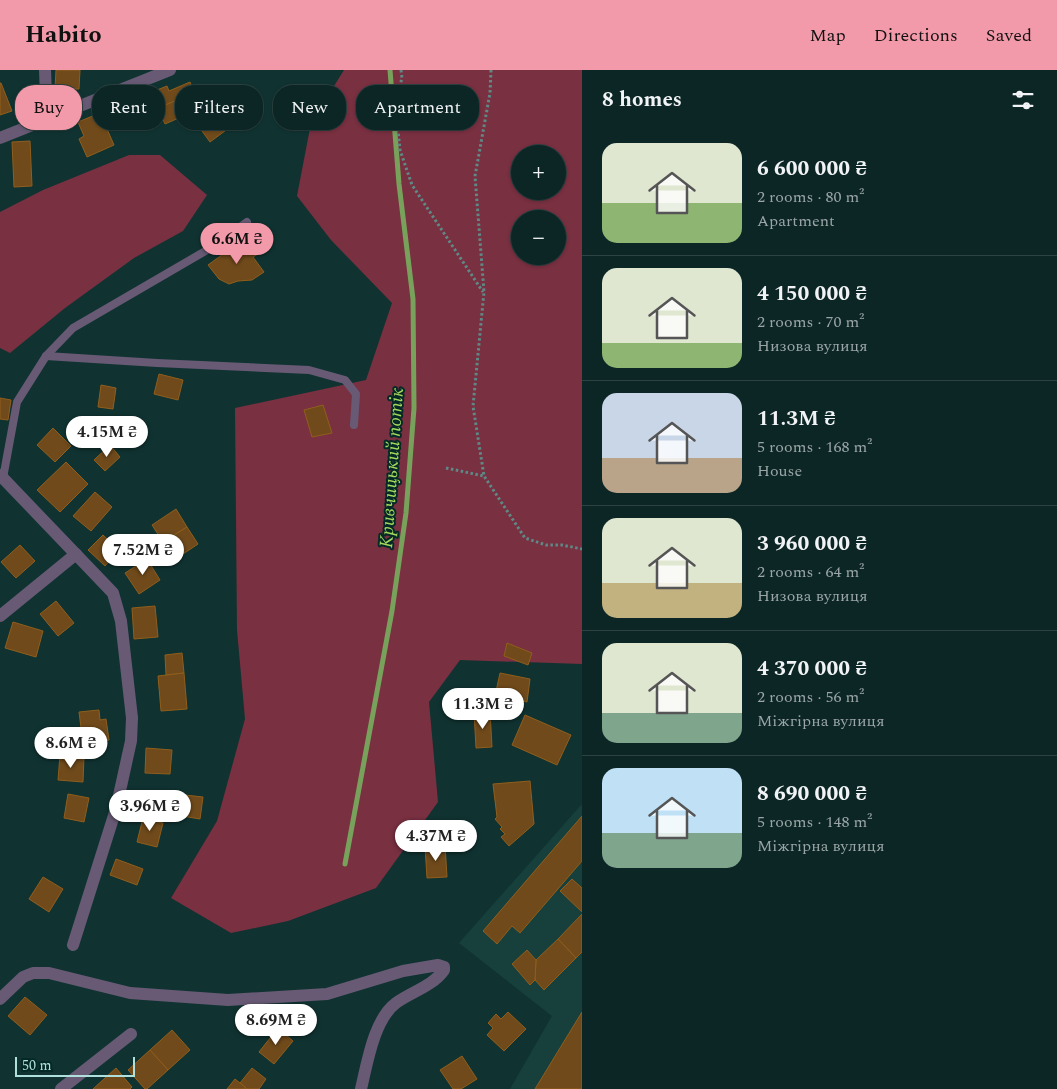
<!DOCTYPE html>
<html lang="en">
<head>
<meta charset="utf-8">
<style>
  :root { --surface:#0c2625; --page:#152e2d; --text:#f1f3f6; --muted:#9aa5a7; --line:#2c4342; --accent:#f39aaa }
  body { margin:0; font-family:Spectral,serif; background:var(--page); color:var(--text); height:100vh; display:flex; flex-direction:column; font-size:19px; white-space:nowrap }
  * { box-sizing:border-box; margin:0 }
  p { font-size:16px; color:var(--muted) }
  .icon { flex:none; width:28px; height:28px; fill:none; stroke:currentColor; stroke-width:2; stroke-linecap:round; stroke-linejoin:round }
  .map { position:relative; flex:1; overflow:hidden }
  .side { display:flex; flex-direction:column; background:var(--surface); width:475px }
  .side>* { flex:none }
  .hud { position:absolute; left:15px; top:15px; width:475px; height:45px; display:flex; gap:10px }
  .tools { position:absolute; left:511px; top:75px; display:grid; gap:10px }
  .tools a { display:grid; place-items:center; width:55px; height:55px; border-radius:50%; background:var(--surface); box-shadow:0 1px 4px #0004,0 0 0 1px var(--line); font-size:25px }
  .scale { position:absolute; left:15px; bottom:12px; width:120px; box-sizing:border-box; padding-left:5px; border:2px solid #afe0db; border-top:0; font-size:14px; line-height:18px; white-space:nowrap; color:#afe0db; -webkit-text-stroke:4px #042927; paint-order:stroke }
  .price { position:absolute; translate:-50% -42px; padding:0 11px; border-radius:18px; background:#fff; color:#222; font-size:16px; line-height:32px; filter:drop-shadow(0 1px 2px #0008) }
  .price::after { content:''; position:absolute; left:50%; top:30px; width:15px; height:11px; margin-left:-8px; background:inherit; clip-path:polygon(0 0,100% 0,50% 100%) }
  .price.active { background:var(--accent); color:#111 }
  ul { padding:0; list-style:none }
  li { display:flex; align-items:center; gap:15px; height:125px; padding:0 20px }
  li+li { border-top:1px solid var(--line) }
  li span { display:grid; place-items:center; flex:none; width:140px; height:100px; border-radius:15px; color:#555 }
  li>.icon { margin-inline-start:auto }
  span .icon { width:60px; height:60px; fill:#fffc; stroke-width:1 }
  li b { font-size:21px }
  h2 { display:flex; justify-content:space-between; align-items:center; height:60px; padding:0 20px; font-size:21px }
  .chip { padding:0 18px; border-radius:20px; background:var(--surface); box-shadow:0 1px 4px #0004,0 0 0 1px var(--line); font-size:18px; line-height:45px }
  .chip.active { background:var(--accent); color:#111 }
  header { display:flex; align-items:center; gap:30px; box-sizing:border-box; height:70px; padding:0 25px; background:var(--accent); color:#111 }
  header strong { font-size:24px }
  nav { display:flex; gap:28px; margin-inline-start:auto; font-size:18px }
  main { display:flex; flex:1; min-height:0 }
  .map>svg:first-child { display:block }
  .built { fill:#17403d }
  .green { fill:#793041; fill-rule:evenodd }
  .lines { fill:none; stroke-linecap:round; stroke-linejoin:round }
  .stream { stroke:#78a25b; stroke-width:5 }
  .building { fill:#704a1b; stroke:#905e1c }
  .path { stroke:#5f8986; stroke-width:3; stroke-dasharray:2.5 2.5; stroke-linecap:butt }
  .lane { stroke:#685a75; stroke-width:8 }
  .street { stroke:#685a75; stroke-width:12 }
  .labels { text-anchor:middle; dominant-baseline:central; stroke-width:4; stroke-linejoin:round; paint-order:stroke }
  .water-label { font-size:19px; font-style:italic; fill:#a5d85c; stroke:#042927 }
</style>
</head>
<body>
<header>
<strong>Habito</strong>
<nav><a>Map</a><a>Directions</a><a>Saved</a></nav>
</header>
<main>
<div class="map">
<svg width="582" height="1019" viewBox="0 0 582 1019">
  <rect width="100%" height="100%" fill="#103331"/>
  <polygon class="built" points="582,734 582,1019 510,1019 552,946 459,873"/>
  <g class="green">
    <path d="M344,0H582V594L460,590L429,632L438,732L376,818L288,851L231,863L171,828L217,751L245,649L237,560L235,338L366,310L392,233L331,170L297,126L311,53ZM520,84H558V121H520ZM520,149H558V186H520Z"/>
    <polygon points="129,85 160,85 207,125 183,161 134,188 65,238 10,283 0,278 0,142 43,120"/>
  </g>
  <g class="lines">
    <polyline class="stream" points="345,794 392,541 406,443 414,338 413,229 399,114 390,0"/>
  </g>
  <g class="building">
    <polygon points="56,0 80,0 79,19 55,19"/>
    <polygon points="190,12 194,23 158,38 152,22 167,16 169,21"/>
    <polygon points="0,13 1,13 12,41 0,45"/>
    <polygon points="194,23 199,34 179,42 181,47 165,54 158,38"/>
    <polygon points="217,24 237,52 210,72 194,50 210,38 206,32"/>
    <polygon points="100,43 114,75 87,87 79,69 84,66 78,52"/>
    <polygon points="30,71 32,116 14,117 12,72"/>
    <polygon points="248,170 258,184 253,187 264,202 252,210 238,211 229,214 219,209 208,195 237,174 244,177"/>
    <polygon points="159,304 183,310 178,330 154,324"/>
    <polygon points="101,315 116,318 113,339 98,337"/>
    <polygon points="0,328 11,330 8,350 0,349"/>
    <polygon points="323,335 332,363 312,367 304,340"/>
    <polygon points="53,358 71,376 55,392 37,375"/>
    <polygon points="110,375 120,387 105,401 94,390"/>
    <polygon points="66,392 88,414 60,442 37,420"/>
    <polygon points="95,422 112,437 91,461 73,446"/>
    <polygon points="176,439 187,457 163,472 152,455"/>
    <polygon points="187,457 198,474 174,490 163,472"/>
    <polygon points="103,465 119,480 105,496 88,480"/>
    <polygon points="20,475 35,491 16,508 1,492"/>
    <polygon points="147,489 160,510 139,524 125,503"/>
    <polygon points="56,531 74,553 58,566 40,544"/>
    <polygon points="155,536 158,567 134,569 132,538"/>
    <polygon points="13,552 43,561 36,587 5,578"/>
    <polygon points="507,573 532,583 528,595 504,586"/>
    <polygon points="182,583 184,603 166,605 165,585"/>
    <polygon points="184,603 187,639 161,641 158,606"/>
    <polygon points="500,603 530,609 527,632 495,626"/>
    <polygon points="99,640 100,650 106,649 109,670 83,673 79,642"/>
    <polygon points="490,641 492,677 476,678 474,642"/>
    <polygon points="525,645 571,665 557,695 512,675"/>
    <polygon points="146,678 172,680 170,704 145,703"/>
    <polygon points="60,685 84,687 83,712 58,710"/>
    <polygon points="530,711 534,754 509,776 501,767 505,764 500,759 502,757 495,749 497,747 493,714"/>
    <polygon points="68,724 89,728 84,752 64,748"/>
    <polygon points="185,725 203,727 200,749 182,746"/>
    <polygon points="582,746 582,791 520,863 512,856 497,874 483,861"/>
    <polygon points="143,748 163,753 157,777 137,772"/>
    <polygon points="445,775 447,807 427,808 425,776"/>
    <polygon points="116,789 143,799 137,815 110,805"/>
    <polygon points="43,807 63,819 49,842 29,829"/>
    <polygon points="572,809 582,818 582,842 560,821"/>
    <polygon points="582,844 582,882 576,888 558,869"/>
    <polygon points="558,869 576,888 544,920 535,910 536,890"/>
    <polygon points="527,880 536,890 535,910 530,915 512,894"/>
    <polygon points="25,927 47,945 30,965 8,946"/>
    <polygon points="508,942 526,959 504,981 487,965 493,958 488,953 496,944 501,949"/>
    <polygon points="582,942 582,1019 535,1019"/>
    <polygon points="278,958 293,971 274,994 259,982"/>
    <polygon points="172,960 190,980 168,1000 150,980"/>
    <polygon points="150,980 168,1000 147,1019 145,1019 128,1000"/>
    <polygon points="462,986 477,1009 461,1019 453,1019 440,1000"/>
    <polygon points="116,998 132,1017 130,1019 93,1019"/>
    <polygon points="252,998 266,1009 259,1019 247,1019 240,1013"/>
    <polygon points="235,1009 240,1013 247,1019 227,1019"/>
  </g>
  <g class="lines">
    <g class="path">
      <polyline points="401,0 402,8 395,32 400,80 412,115 483,222"/>
      <polyline points="491,0 490,23 475,106 484,222 473,336 484,406 525,468 546,475 562,475 582,479"/>
      <polyline points="446,398 484,406"/>
    </g>
    <g class="lane">
      <polyline points="46,286 157,293 309,300 345,310 356,324 354,355"/>
      <polyline points="3,408 17,332 46,286 73,258 214,176 247,152"/>
    </g>
    <g class="street">
      <polyline points="45,0 47,50"/>
      <polyline points="0,68 170,0"/>
      <polyline points="0,405 113,523 121,551 132,648 131,671 116,739 73,875"/>
      <polyline points="0,546 76,484"/>
      <path d="M0,929L23,907L33,903H49L130,923L228,930L327,924L403,901L438,895L444,897V900C433,916 411,922 396,933C374,949 367,994 361,1019"/>
      <polyline points="61,1019 131,964"/>
    </g>
  </g>
  <g class="labels">
    <g class="water-label">
      <text transform="translate(392 398) rotate(-86)">Кривчицький потік</text>
    </g>
  </g>
</svg>
<div class="tools">
<a>+</a>
<a>−</a>
</div>
<div class="scale">50 m</div>
<b class="price active" style="left:237px;top:195px">6.6M ₴</b>
<b class="price" style="left:107px;top:388px">4.15M ₴</b>
<b class="price" style="left:143px;top:506px">7.52M ₴</b>
<b class="price" style="left:483px;top:660px">11.3M ₴</b>
<b class="price" style="left:71px;top:699px">8.6M ₴</b>
<b class="price" style="left:150px;top:762px">3.96M ₴</b>
<b class="price" style="left:436px;top:792px">4.37M ₴</b>
<b class="price" style="left:276px;top:976px">8.69M ₴</b>
<div class="hud">
<a class="chip active">Buy</a>
<a class="chip">Rent</a>
<a class="chip">Filters</a>
<a class="chip">New</a>
<a class="chip">Apartment</a>
</div>
</div>
<section class="side">
<h2>8 homes<svg class="icon" aria-label="filters" viewBox="0 0 24 24"><path d="M4 7h16M4 17h16"/><circle cx="9" cy="7" r="2"/><circle cx="15" cy="17" r="2"/></svg></h2>
<ul>
<li><span style="background:linear-gradient(#dfe7d0 60%,#8fb573 0)"><svg class="icon" aria-label="home" viewBox="0 0 24 24"><path d="M3 11l9-7 9 7M6 9v11h12V9"/></svg></span><div><b>6 600 000 ₴</b><p>2 rooms · 80 m²</p><p>Apartment</p></div></li>
<li><span style="background:linear-gradient(#dfe7d0 75%,#8fb573 0)"><svg class="icon" aria-label="home" viewBox="0 0 24 24"><path d="M3 11l9-7 9 7M6 9v11h12V9"/></svg></span><div><b>4 150 000 ₴</b><p>2 rooms · 70 m²</p><p>Низова вулиця</p></div></li>
<li><span style="background:linear-gradient(#c9d6e8 65%,#b9a48a 0)"><svg class="icon" aria-label="home" viewBox="0 0 24 24"><path d="M3 11l9-7 9 7M6 9v11h12V9"/></svg></span><div><b>11.3M ₴</b><p>5 rooms · 168 m²</p><p>House</p></div></li>
<li><span style="background:linear-gradient(#dfe7d0 65%,#c2b280 0)"><svg class="icon" aria-label="home" viewBox="0 0 24 24"><path d="M3 11l9-7 9 7M6 9v11h12V9"/></svg></span><div><b>3 960 000 ₴</b><p>2 rooms · 64 m²</p><p>Низова вулиця</p></div></li>
<li><span style="background:linear-gradient(#dfe7d0 70%,#7fa58c 0)"><svg class="icon" aria-label="home" viewBox="0 0 24 24"><path d="M3 11l9-7 9 7M6 9v11h12V9"/></svg></span><div><b>4 370 000 ₴</b><p>2 rooms · 56 m²</p><p>Міжгірна вулиця</p></div></li>
<li><span style="background:linear-gradient(#bfe0f5 65%,#7fa58c 0)"><svg class="icon" aria-label="home" viewBox="0 0 24 24"><path d="M3 11l9-7 9 7M6 9v11h12V9"/></svg></span><div><b>8 690 000 ₴</b><p>5 rooms · 148 m²</p><p>Міжгірна вулиця</p></div></li>
</ul>
</section>
</main>
</body>
</html>
